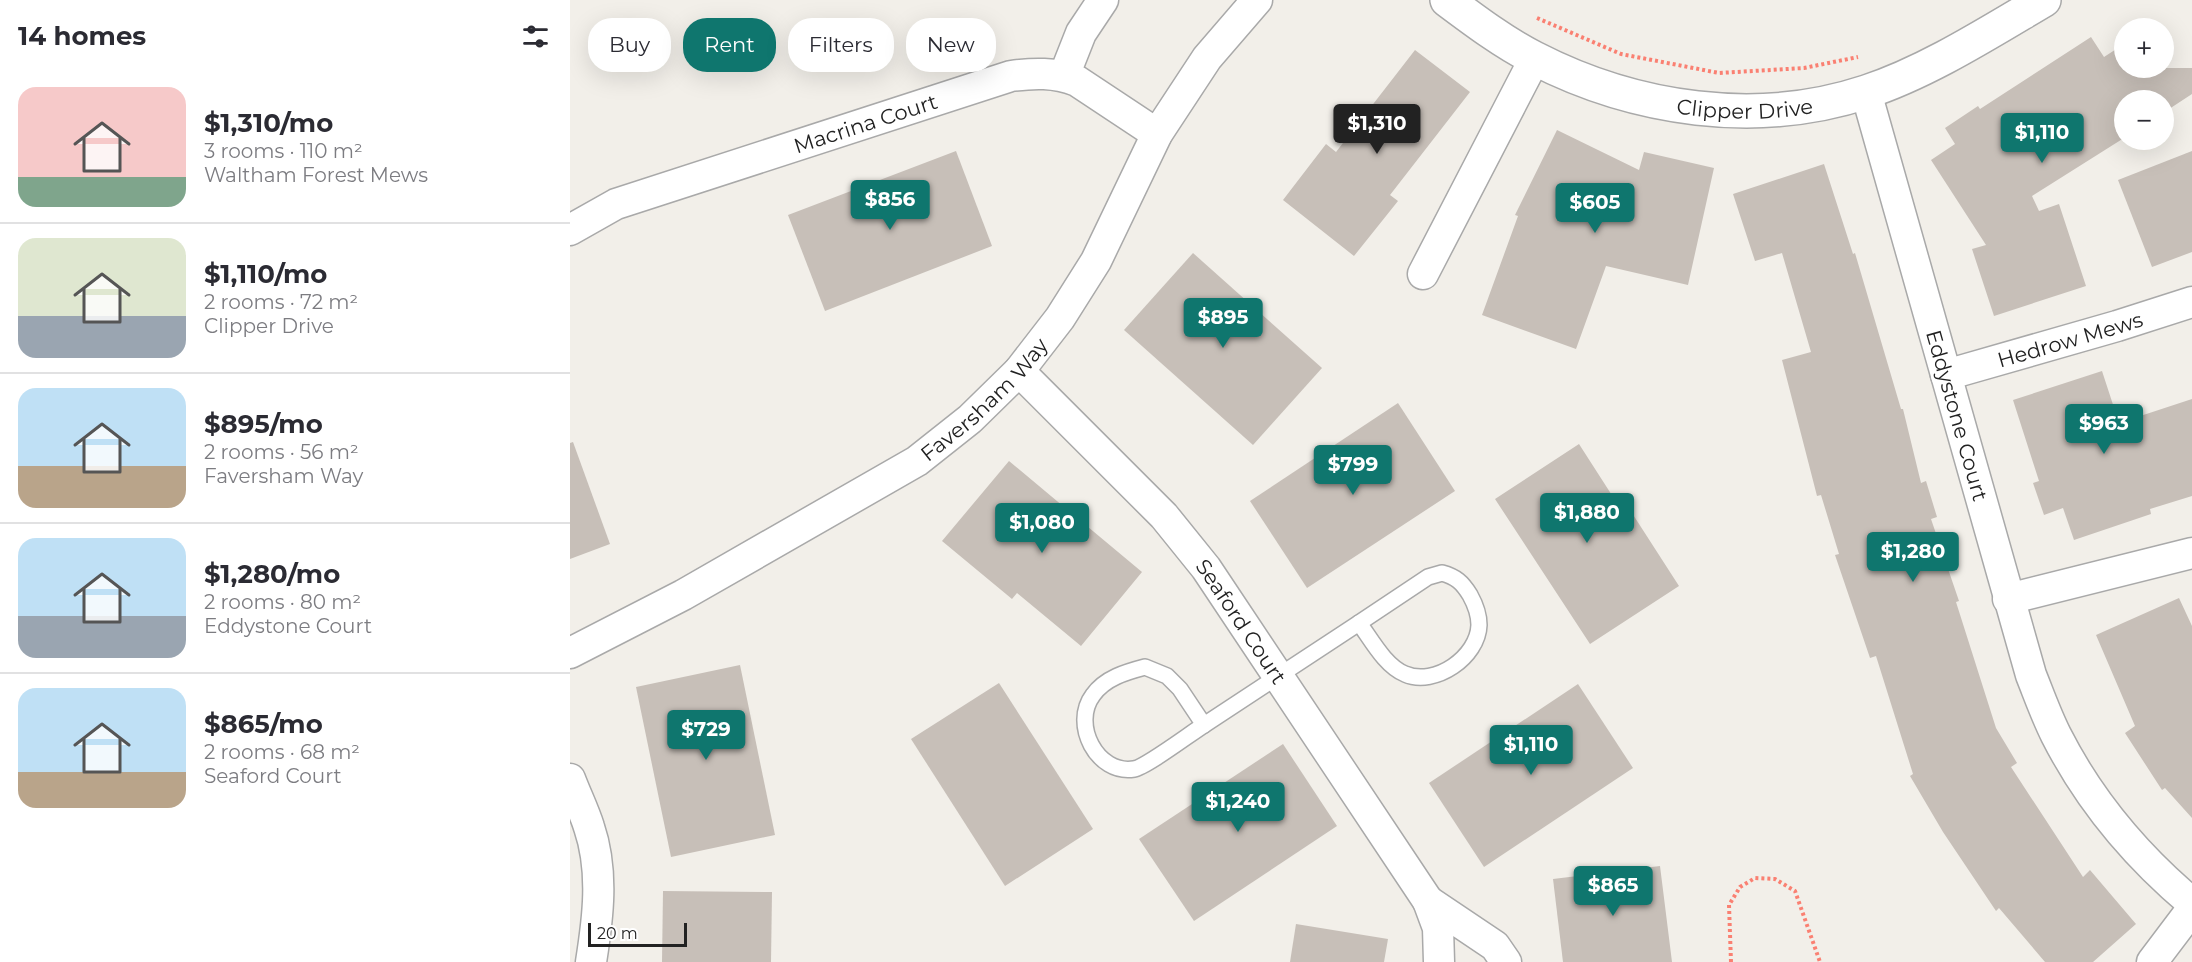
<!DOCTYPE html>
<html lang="en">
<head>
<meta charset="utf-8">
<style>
  :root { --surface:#fff; --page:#f7f7f7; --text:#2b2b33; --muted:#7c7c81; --line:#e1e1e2; --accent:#0f766e }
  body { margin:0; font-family:Montserrat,sans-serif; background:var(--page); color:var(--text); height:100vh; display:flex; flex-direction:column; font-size:22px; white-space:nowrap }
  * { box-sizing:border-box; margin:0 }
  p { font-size:20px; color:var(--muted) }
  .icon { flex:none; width:33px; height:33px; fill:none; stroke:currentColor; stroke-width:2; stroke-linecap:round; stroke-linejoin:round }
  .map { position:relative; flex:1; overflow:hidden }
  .panel { display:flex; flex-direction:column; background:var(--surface); width:570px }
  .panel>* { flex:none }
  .top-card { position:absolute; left:18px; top:18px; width:570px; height:54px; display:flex; gap:12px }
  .tools { position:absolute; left:1544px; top:18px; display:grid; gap:12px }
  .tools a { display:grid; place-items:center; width:60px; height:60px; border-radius:50%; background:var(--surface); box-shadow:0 6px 24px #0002; font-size:30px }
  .scale { position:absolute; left:18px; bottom:15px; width:99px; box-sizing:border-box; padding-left:6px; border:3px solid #222; border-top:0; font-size:16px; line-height:21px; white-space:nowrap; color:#222; -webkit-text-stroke:4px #fff; paint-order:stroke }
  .price { position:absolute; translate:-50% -51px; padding:0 14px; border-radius:6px; background:var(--accent); color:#fff; font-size:20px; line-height:39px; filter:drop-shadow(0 2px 3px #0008) }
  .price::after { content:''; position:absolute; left:50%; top:36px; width:18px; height:14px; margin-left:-9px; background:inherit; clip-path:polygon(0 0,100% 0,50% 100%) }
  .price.active { background:#222; color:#fff }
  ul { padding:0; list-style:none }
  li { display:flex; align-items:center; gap:18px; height:150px; padding:0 18px }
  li+li { border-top:2px solid var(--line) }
  li span { display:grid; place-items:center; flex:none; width:168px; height:120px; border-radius:18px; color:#555 }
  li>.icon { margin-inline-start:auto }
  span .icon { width:72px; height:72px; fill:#fffc; stroke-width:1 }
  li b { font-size:26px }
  h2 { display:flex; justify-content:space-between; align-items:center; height:72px; padding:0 18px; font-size:26px }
  .chip { padding:0 21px; border-radius:24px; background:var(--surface); box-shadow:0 6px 24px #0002; font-size:21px; line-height:54px }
  .chip.active { background:var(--accent); color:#fff }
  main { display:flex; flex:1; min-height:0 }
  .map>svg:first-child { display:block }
  .building { fill:#c7bfb8 }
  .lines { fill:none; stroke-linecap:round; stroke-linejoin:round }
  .service-casing { stroke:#a9a9a9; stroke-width:18 }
  .minor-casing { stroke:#a9a9a9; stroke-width:33 }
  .tertiary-casing { stroke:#a9a9a9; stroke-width:36 }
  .path { stroke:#fa8072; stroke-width:4; stroke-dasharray:3 3; stroke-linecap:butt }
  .service { stroke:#fff; stroke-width:15 }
  .minor { stroke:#fff; stroke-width:30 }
  .tertiary { stroke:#fff; stroke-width:33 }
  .labels { text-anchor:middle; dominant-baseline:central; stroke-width:4.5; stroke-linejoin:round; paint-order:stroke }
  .street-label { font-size:21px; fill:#222; stroke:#fff }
</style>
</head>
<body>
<main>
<section class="panel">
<h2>14 homes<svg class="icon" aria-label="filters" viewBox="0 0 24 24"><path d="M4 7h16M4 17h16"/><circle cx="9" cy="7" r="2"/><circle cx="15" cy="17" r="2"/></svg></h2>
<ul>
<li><span style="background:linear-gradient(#f6c9c9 75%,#7fa58c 0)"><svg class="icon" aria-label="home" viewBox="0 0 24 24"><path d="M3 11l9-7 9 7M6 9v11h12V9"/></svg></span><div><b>$1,310/mo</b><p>3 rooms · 110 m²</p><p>Waltham Forest Mews</p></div></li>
<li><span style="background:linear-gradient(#dfe7d0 65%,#9aa5b1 0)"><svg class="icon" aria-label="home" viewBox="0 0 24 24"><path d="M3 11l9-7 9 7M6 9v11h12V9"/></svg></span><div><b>$1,110/mo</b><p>2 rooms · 72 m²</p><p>Clipper Drive</p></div></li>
<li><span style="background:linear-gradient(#bfe0f5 65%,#b9a48a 0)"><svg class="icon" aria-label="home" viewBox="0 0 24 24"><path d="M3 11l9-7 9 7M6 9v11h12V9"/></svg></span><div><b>$895/mo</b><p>2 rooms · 56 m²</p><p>Faversham Way</p></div></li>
<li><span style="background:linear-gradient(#bfe0f5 65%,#9aa5b1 0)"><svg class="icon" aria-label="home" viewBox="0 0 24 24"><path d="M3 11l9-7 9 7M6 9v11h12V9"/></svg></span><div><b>$1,280/mo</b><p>2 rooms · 80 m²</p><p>Eddystone Court</p></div></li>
<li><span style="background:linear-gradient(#bfe0f5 70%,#b9a48a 0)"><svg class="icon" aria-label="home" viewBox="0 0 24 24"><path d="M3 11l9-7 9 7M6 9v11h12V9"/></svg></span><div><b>$865/mo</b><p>2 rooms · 68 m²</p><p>Seaford Court</p></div></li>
</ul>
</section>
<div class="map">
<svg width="1622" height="962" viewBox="0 0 1622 962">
  <rect width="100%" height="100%" fill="#f2efe9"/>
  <g class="building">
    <polygon points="1521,37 1534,57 1554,44 1554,68 1622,68 1622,94 1593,113 1593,100 1554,100 1554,138 1462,196 1469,211 1489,204 1516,286 1424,316 1402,249 1416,245 1361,160 1385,144 1375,128 1408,106 1410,109"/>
    <polygon points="845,50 900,92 820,195 828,201 784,256 713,200 756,144 766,152"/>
    <polygon points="987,130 1069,170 1074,152 1144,168 1118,285 1036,266 1006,349 912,315 948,216 945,215"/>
    <polygon points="386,151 422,246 255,311 218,215"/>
    <polygon points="1622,151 1622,252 1582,267 1548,180"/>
    <polygon points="1254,164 1283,254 1285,253 1331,409 1333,409 1351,483 1356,481 1367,517 1361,519 1389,601 1386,602 1426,728 1447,763 1441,767 1513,877 1520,870 1566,924 1523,962 1475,962 1429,908 1426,911 1373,832 1340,776 1343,774 1306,656 1300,658 1265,555 1269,554 1251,495 1247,496 1212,360 1241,352 1212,253 1185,261 1163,194"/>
    <polygon points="623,253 752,368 683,445 554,330"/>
    <polygon points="1532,371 1549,423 1622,399 1622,496 1580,509 1581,514 1504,540 1493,508 1474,515 1463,483 1469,481 1443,400"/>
    <polygon points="828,403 885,491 737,588 680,501"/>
    <polygon points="3,442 40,544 0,559 0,443"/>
    <polygon points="1009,444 1054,514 1060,510 1109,586 1020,644 925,499"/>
    <polygon points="439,461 572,572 511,646 447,593 442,599 372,541"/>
    <polygon points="1609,598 1622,626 1622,818 1595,788 1592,790 1555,733 1565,726 1526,635"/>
    <polygon points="170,665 205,835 101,857 66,687"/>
    <polygon points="429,683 523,829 435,886 341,739"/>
    <polygon points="1008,684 1063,768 914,867 859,783"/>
    <polygon points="713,744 767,826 624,921 569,839"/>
    <polygon points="1090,866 1102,962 993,962 983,879"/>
    <polygon points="93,891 202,892 201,962 92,962"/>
    <polygon points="726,924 818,939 814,962 720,962"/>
  </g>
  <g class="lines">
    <g class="service-casing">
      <g id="service">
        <path d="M872,573C886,577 892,582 900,595C905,604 909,614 909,625C908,657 865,687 835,674C815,666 801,639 789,623L858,577Z"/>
        <path d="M575,667L597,676L610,689L634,725C621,733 576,767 564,769C527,775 501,724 523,695C535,678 556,672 575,667Z"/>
        <polyline points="634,725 789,623"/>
      </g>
    </g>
    <g class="minor-casing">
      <g id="minor">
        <polyline points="494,76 511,33 533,0"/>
        <path id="s1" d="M1296,92L1461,675C1469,695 1476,715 1486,735C1519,800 1566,856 1622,903"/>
        <path id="s2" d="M0,230L46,204L441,76C464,73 484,72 507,81L587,134"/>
        <polyline points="853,274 965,58"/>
        <path id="s3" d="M449,371L594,516L636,568L858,901"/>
        <path id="s4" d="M1376,375L1547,326L1622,302"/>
        <polyline points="1438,599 1622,553"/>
        <path id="s5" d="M0,653L113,595L347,461L400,419L449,371L490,318L526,261L587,134L637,58L687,0"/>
        <path d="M0,779C6,795 14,811 19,827C34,871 28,918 21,962"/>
        <polyline points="869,962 868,928 858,901 925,946 936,962"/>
        <polyline points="1582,962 1622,909"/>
      </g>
    </g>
    <g class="tertiary-casing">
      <g id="tertiary">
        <path id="s6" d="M877,0C905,21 933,42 964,58C1065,110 1187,128 1296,92C1357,72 1418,33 1474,0"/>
      </g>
    </g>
    <g class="path">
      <polyline points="967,18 1051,54 1149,73 1234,68 1288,57"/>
      <polyline points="1161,962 1159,905 1170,887 1185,878 1205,879 1225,891 1250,962"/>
    </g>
    <use href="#service" class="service"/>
    <use href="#minor" class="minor"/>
    <use href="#tertiary" class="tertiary"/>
  </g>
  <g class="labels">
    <g class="street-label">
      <text stroke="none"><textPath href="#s6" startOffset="324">Clipper Drive</textPath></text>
      <text stroke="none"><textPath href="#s2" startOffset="315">Macrina Court</textPath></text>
      <text stroke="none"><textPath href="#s4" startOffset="129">Hedrow Mews</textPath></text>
      <text stroke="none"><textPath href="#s5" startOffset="488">Faversham Way</textPath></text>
      <text stroke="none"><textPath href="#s1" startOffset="336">Eddystone Court</textPath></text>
      <text stroke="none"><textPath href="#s3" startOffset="336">Seaford Court</textPath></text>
    </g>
  </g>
</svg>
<div class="tools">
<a>+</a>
<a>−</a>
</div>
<div class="scale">20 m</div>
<b class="price active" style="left:807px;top:155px">$1,310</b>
<b class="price" style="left:1472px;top:164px">$1,110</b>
<b class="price" style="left:320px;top:231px">$856</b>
<b class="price" style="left:1025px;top:234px">$605</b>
<b class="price" style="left:653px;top:349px">$895</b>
<b class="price" style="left:1534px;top:455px">$963</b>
<b class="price" style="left:783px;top:496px">$799</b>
<b class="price" style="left:1017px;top:544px">$1,880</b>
<b class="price" style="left:472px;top:554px">$1,080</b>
<b class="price" style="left:1343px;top:583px">$1,280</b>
<b class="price" style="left:136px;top:761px">$729</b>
<b class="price" style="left:961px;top:776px">$1,110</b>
<b class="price" style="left:668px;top:833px">$1,240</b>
<b class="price" style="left:1043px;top:917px">$865</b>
<div class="top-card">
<a class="chip">Buy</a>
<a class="chip active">Rent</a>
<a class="chip">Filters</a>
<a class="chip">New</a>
</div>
</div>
</main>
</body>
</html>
